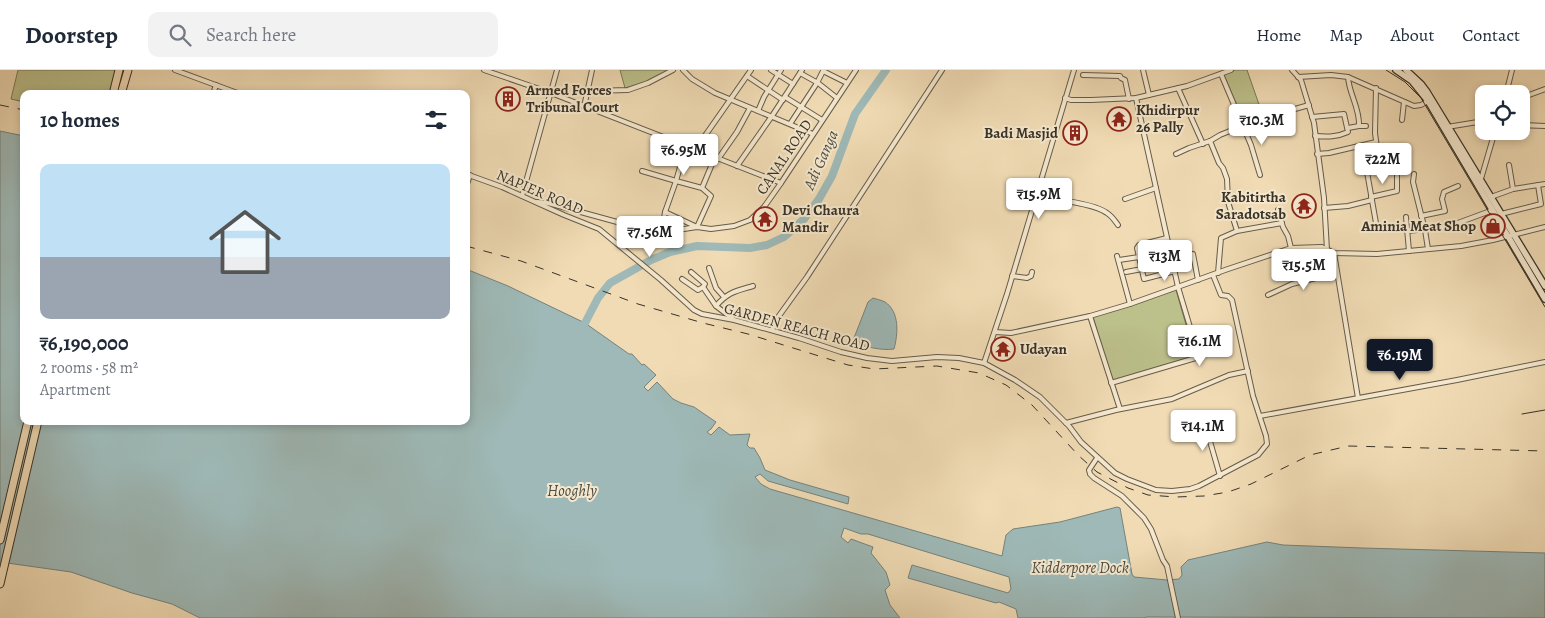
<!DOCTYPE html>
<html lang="en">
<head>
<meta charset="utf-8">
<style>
  :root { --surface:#fff; --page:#f2f2f3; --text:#1f2937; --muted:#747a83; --line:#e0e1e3; --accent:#111827 }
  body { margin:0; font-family:Alegreya,serif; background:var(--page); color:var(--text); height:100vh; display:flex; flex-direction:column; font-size:19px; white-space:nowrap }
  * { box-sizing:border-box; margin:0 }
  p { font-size:16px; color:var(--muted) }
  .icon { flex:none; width:28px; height:28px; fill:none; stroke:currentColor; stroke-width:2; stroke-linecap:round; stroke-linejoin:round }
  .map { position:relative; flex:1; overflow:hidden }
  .drawer { position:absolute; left:20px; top:20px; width:450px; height:335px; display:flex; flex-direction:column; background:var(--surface); border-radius:10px; box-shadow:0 2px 8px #0003 }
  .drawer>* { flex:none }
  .tools { position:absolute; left:1475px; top:15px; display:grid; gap:10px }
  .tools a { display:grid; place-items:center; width:55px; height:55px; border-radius:10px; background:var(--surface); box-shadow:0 2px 8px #0003; font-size:25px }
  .price { position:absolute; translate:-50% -42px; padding:0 11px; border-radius:5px; background:#fff; color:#222; font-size:16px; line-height:32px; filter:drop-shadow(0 1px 2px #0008) }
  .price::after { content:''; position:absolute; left:50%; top:30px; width:15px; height:11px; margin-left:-8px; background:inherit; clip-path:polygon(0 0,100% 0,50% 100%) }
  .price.on { background:var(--accent); color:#fff }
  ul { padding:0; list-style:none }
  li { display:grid; align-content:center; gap:10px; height:265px; padding:0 20px }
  li span { display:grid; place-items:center; height:155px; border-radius:10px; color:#555 }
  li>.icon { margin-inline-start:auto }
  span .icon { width:90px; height:90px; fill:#fffc; stroke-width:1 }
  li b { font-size:21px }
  h2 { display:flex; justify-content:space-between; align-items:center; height:60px; padding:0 20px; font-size:21px }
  header { display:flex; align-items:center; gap:30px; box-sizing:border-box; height:70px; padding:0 25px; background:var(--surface); border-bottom:1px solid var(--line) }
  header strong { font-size:24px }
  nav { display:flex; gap:28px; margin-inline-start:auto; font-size:18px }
  .search { width:350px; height:45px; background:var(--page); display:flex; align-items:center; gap:12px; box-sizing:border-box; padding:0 18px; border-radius:10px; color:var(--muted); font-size:19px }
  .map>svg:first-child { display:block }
  .green { fill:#bcc08b; stroke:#7a7858 }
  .water { fill:#9eb9b7; stroke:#75837d }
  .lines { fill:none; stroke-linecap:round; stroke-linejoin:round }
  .river { stroke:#9eb9b7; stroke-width:8 }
  .street-casing { stroke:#665c4a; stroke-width:6 }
  .secondary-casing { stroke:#383126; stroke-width:8 }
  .highway-casing { stroke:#383126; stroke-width:9 }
  .street { stroke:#f5e8ce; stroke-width:4 }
  .secondary { stroke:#f5e8ce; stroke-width:5.5 }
  .highway { stroke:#f0dbb4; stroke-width:7 }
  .tram { stroke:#383126; stroke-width:1 }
  .rail { stroke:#383126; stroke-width:1; stroke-dasharray:9 9; stroke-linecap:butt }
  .labels { text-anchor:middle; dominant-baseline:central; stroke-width:4; stroke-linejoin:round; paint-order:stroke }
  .poi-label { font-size:15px; font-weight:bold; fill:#383126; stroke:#f5e8ce; text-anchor:start }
  .street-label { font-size:15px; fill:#383126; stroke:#f5e8ce }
  .water-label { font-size:16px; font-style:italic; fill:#4c4c43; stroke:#f5e8ce }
</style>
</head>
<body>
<header>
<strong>Doorstep</strong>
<div class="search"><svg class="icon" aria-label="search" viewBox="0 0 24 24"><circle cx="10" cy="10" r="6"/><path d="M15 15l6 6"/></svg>Search here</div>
<nav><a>Home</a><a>Map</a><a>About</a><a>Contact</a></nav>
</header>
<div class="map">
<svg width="1545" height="548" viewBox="0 0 1545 548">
  <rect width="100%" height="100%" fill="#f0dbb4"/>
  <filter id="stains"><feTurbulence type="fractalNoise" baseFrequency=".004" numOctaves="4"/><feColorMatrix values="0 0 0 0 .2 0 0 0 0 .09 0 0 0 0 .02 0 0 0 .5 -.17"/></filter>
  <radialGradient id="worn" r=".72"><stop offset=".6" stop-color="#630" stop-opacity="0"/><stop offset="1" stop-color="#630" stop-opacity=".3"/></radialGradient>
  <g class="green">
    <polygon points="18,0 116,0 109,24 24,24 24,32 11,29"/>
    <polygon points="620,0 670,0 648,11 625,18"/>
    <polygon points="1235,0 1247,0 1263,46 1243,51 1222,4"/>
    <polygon points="1176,220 1195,286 1112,311 1093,247"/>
  </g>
  <g class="water">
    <polygon points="0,61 24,66 24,351 466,351 466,199 508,216 585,253 629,284 632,284 642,295 644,294 656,305 644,317 648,321 657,312 673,329 681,333 694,337 716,352 711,359 707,362 711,365 719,357 730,365 750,364 747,375 750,378 754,378 760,388 765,400 790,410 849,427 848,434 768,411 760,404 755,407 761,414 770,419 1002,486 1006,465 1013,459 1060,452 1117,437 1120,438 1132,504 1134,507 1167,510 1179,509 1182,505 1181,497 1188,490 1267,472 1283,475 1362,478 1545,483 1545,548 1146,547 1145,548 1018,548 1016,539 999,532 996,533 908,508 912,495 1008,523 1011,519 1009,507 868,464 861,464 844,458 841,467 848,473 851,469 873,477 871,483 886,502 890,515 885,520 890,535 900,548 200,548 172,534 132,523 71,502 0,492"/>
    <path d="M873,228C876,229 881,230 885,232C900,242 898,264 894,279C880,281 865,276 852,273L868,232Z"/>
  </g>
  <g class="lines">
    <polyline class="river" points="585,253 598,228 610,213 651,190 670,182 697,176 750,178 767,175 784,167 804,149 819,129 832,106 855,44 886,0"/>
    <g class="street-casing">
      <g id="street">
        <polyline points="175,0 240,24"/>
        <polyline points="484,0 551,23 781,113"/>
        <polyline points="683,0 692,9 715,23 813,64"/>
        <polyline points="771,0 793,14"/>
        <polyline points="1143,0 1149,25"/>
        <polyline points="1292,0 1301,10 1314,53 1324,128 1327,180"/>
        <polyline points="823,1 847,13"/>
        <polyline points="800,3 818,13 837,28"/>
        <polyline points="1221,4 1251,75 1260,105"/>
        <polyline points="1083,5 1120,6 1121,8 1125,10 1129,29"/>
        <polyline points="747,6 783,30"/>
        <polyline points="1298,7 1331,5 1348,7 1414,36 1421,35 1430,30"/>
        <path d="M1348,7C1349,24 1360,38 1359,56"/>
        <polyline points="1178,18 1203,74"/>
        <polyline points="1376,18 1375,63 1380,100"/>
        <polyline points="589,21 628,20 648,13 673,0"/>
        <polyline points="213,24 216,15"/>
        <polyline points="1506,24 1512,0"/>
        <polyline points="785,27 822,50"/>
        <polyline points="1065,28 1071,30 1091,30 1136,28 1187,16 1231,0"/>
        <polyline points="1521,28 1545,19"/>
        <polyline points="584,37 592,0"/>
        <polyline points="758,41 764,27 781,0"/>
        <polyline points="1267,47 1309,35"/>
        <path d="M1312,47L1344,44L1348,62C1337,67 1328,67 1315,66"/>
        <polyline points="1402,50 1404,32"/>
        <polyline points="790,54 817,13 823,1"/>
        <polyline points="1521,55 1545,56"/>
        <polyline points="1447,57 1484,51"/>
        <polyline points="1348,58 1359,56 1366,56"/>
        <polyline points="1210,71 1220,65 1242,56"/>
        <polyline points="695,80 751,0"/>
        <polyline points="1176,84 1189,78 1210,71 1219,93 1223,98 1227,109 1228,132 1237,161"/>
        <polyline points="1317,84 1329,83 1376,72"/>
        <polyline points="718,89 737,62 750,38"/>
        <polyline points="1509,95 1513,119"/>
        <polyline points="737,96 772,46 802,0"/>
        <polyline points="642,101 676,111 665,142"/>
        <polyline points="1367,102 1376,153"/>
        <polyline points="466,104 502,117 564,145 599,159 661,210 694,240 702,244 734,250 799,268 841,282 867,288 892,291 937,287 959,288 984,293 1015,310 1040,327 1069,356 1081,372 1115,403 1127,409 1156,420 1172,421 1190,419 1199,416 1258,385 1267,374 1266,366 1253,326 1232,230 1228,226 1221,225 1213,205"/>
        <polyline points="1414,104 1413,112 1425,160 1428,179"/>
        <polyline points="1481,109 1495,61"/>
        <polyline points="466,117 470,105"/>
        <polyline points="702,118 715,87"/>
        <polyline points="522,126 557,0"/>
        <path d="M1036,127C1053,129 1094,133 1107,143C1112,146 1115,151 1118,155"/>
        <polyline points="1371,127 1397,121 1397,103"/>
        <polyline points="1491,127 1513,119 1545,114"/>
        <polyline points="1125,129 1156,118"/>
        <polyline points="537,132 548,133 628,155 647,159 671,161 697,157 711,159 734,156 750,150 764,137 781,113 856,0"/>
        <polyline points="1324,138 1348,136 1372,130"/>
        <polyline points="1278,140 1283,157 1288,166 1291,178"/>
        <polyline points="1501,144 1541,134 1538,115"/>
        <polyline points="1421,146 1445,141 1442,129 1444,122 1458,116"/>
        <polyline points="1406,147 1409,181"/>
        <polyline points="662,160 665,142 697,157 711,126 702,118 676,111 686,76"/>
        <polyline points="1407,161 1447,157 1493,140"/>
        <polyline points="1167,168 1139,175 1137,178 1144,209 1175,201"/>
        <polyline points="1313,178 1313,193 1316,207"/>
        <polyline points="1334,183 1358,328"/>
        <polyline points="1193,184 1198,210"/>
        <polyline points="1117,186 1130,234"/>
        <polyline points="1119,190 1139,187"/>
        <polyline points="709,198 716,218 724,227"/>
        <polyline points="691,202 705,214 703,217"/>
        <polyline points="1126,202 1142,199"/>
        <polyline points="1218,203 1221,168 1237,161 1282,153"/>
        <polyline points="1012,206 1027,208 1031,206 1032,202"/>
        <polyline points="682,209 698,220 703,217 716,236 733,249"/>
        <polyline points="1268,225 1292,214 1336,203"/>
        <path d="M716,236C728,222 736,221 753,216"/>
        <polyline points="1090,246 1120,339"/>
        <polyline points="772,260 776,250 807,207 942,0"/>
        <polyline points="995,262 1011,263 1090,246 1130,234 1228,199 1291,178 1322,177 1334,183 1377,184 1461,176 1493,170 1545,157"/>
        <polyline points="984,293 1007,224 1074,0"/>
        <polyline points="1111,313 1199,287 1178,217 1136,28"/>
        <polyline points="1260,346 1457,310 1545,292"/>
        <polyline points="1066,353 1116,340 1172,329 1229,305 1248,301"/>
        <polyline points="1181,366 1207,361 1220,406"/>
        <polyline points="1097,388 1089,400 1090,404 1094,408 1122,426 1144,448 1151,459 1163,490 1167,496 1178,548"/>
      </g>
    </g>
    <g class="secondary-casing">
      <g id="secondary">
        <polyline points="1396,0 1412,11 1428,31 1545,229"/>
        <polyline points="1406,0 1421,14 1427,22 1545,216"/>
      </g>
    </g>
    <g class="highway-casing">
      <g id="highway">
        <polyline points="113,24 119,0"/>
        <polyline points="121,24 128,0"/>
        <polyline points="0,470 28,351"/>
        <polyline points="0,514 38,351"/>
      </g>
    </g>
    <use href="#street" class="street"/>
    <use href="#secondary" class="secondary"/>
    <use href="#highway" class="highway"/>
    <g class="tram">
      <polyline points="1386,0 1405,12 1421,28 1545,237"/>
      <polyline points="1522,344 1545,340"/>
    </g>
    <g class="rail">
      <polyline points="0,35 24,40"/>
      <polyline points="466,176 521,191 638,234 703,253 748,264 848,295 874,299 937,296 979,303 1006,315 1032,335 1079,386 1097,402 1128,418 1148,425 1176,427 1204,426 1228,422 1251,414 1310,385 1348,376 1545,381"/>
    </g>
  </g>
  <defs>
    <g id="building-ring" transform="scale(1.25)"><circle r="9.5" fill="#f5e8ce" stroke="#8f2418" stroke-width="1.5"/><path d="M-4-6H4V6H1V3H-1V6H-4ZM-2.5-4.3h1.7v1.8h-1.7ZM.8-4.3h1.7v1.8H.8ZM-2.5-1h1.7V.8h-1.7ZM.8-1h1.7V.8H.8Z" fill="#8f2418"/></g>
    <g id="temple-ring" transform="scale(1.25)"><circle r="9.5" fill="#f5e8ce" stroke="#8f2418" stroke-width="1.5"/><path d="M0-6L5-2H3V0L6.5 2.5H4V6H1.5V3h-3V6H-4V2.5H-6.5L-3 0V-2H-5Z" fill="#8f2418"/></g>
    <g id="shop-ring" transform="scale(1.25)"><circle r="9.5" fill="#f5e8ce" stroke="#8f2418" stroke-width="1.5"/><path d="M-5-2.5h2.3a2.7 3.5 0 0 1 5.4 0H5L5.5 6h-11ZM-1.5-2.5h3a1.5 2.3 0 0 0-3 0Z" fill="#8f2418"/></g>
  </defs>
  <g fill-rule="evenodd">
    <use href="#building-ring" x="508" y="29"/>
    <use href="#temple-ring" x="1119" y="49"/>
    <use href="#building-ring" x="1075" y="63"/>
    <use href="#temple-ring" x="1304" y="136"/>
    <use href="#temple-ring" x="765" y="149"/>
    <use href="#shop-ring" x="1493" y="156"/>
    <use href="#temple-ring" x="1003" y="279"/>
  </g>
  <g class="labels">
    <g class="poi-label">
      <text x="526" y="20">Armed Forces<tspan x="526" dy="17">Tribunal Court</tspan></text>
      <text x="1136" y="40">Khidirpur<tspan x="1136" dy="17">26 Pally</tspan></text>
      <text x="1058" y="63" text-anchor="end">Badi Masjid</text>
      <text x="1286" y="127" text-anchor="end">Kabitirtha<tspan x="1286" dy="17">Saradotsab</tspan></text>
      <text x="782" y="140">Devi Chaura<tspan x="782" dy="17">Mandir</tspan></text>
      <text x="1476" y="156" text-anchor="end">Aminia Meat Shop</text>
      <text x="1020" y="279">Udayan</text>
    </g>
    <g class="street-label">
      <text transform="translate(784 87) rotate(-56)">CANAL ROAD</text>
      <text transform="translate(540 122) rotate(23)">NAPIER ROAD</text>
      <text transform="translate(797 257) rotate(15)">GARDEN REACH ROAD</text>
    </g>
    <g class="water-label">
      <text transform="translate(821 90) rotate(-66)">Adi Ganga</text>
      <text x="572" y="421">Hooghly</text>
      <text x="1080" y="498">Kidderpore Dock</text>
    </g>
  </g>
  <rect width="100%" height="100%" filter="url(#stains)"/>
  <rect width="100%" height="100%" fill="url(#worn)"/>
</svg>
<div class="tools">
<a><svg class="icon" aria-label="locate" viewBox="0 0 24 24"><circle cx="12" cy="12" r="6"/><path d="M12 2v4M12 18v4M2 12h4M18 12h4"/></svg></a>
</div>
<b class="price" style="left:1262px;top:76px">₹10.3M</b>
<b class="price" style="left:684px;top:106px">₹6.95M</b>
<b class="price" style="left:1383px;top:115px">₹22M</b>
<b class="price" style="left:1039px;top:150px">₹15.9M</b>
<b class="price" style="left:650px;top:188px">₹7.56M</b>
<b class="price" style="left:1165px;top:212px">₹13M</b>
<b class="price" style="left:1304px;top:221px">₹15.5M</b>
<b class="price" style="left:1200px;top:297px">₹16.1M</b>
<b class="price on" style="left:1400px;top:311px">₹6.19M</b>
<b class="price" style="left:1203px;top:382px">₹14.1M</b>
<section class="drawer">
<h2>10 homes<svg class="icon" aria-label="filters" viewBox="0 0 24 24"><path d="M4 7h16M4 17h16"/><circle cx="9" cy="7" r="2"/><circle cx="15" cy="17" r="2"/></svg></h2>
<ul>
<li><span style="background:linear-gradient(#bfe0f5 60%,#9aa5b1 0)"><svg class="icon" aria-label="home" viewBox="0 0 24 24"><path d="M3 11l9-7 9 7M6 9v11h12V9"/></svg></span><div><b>₹6,190,000</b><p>2 rooms · 58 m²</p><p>Apartment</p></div></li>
</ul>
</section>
</div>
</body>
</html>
